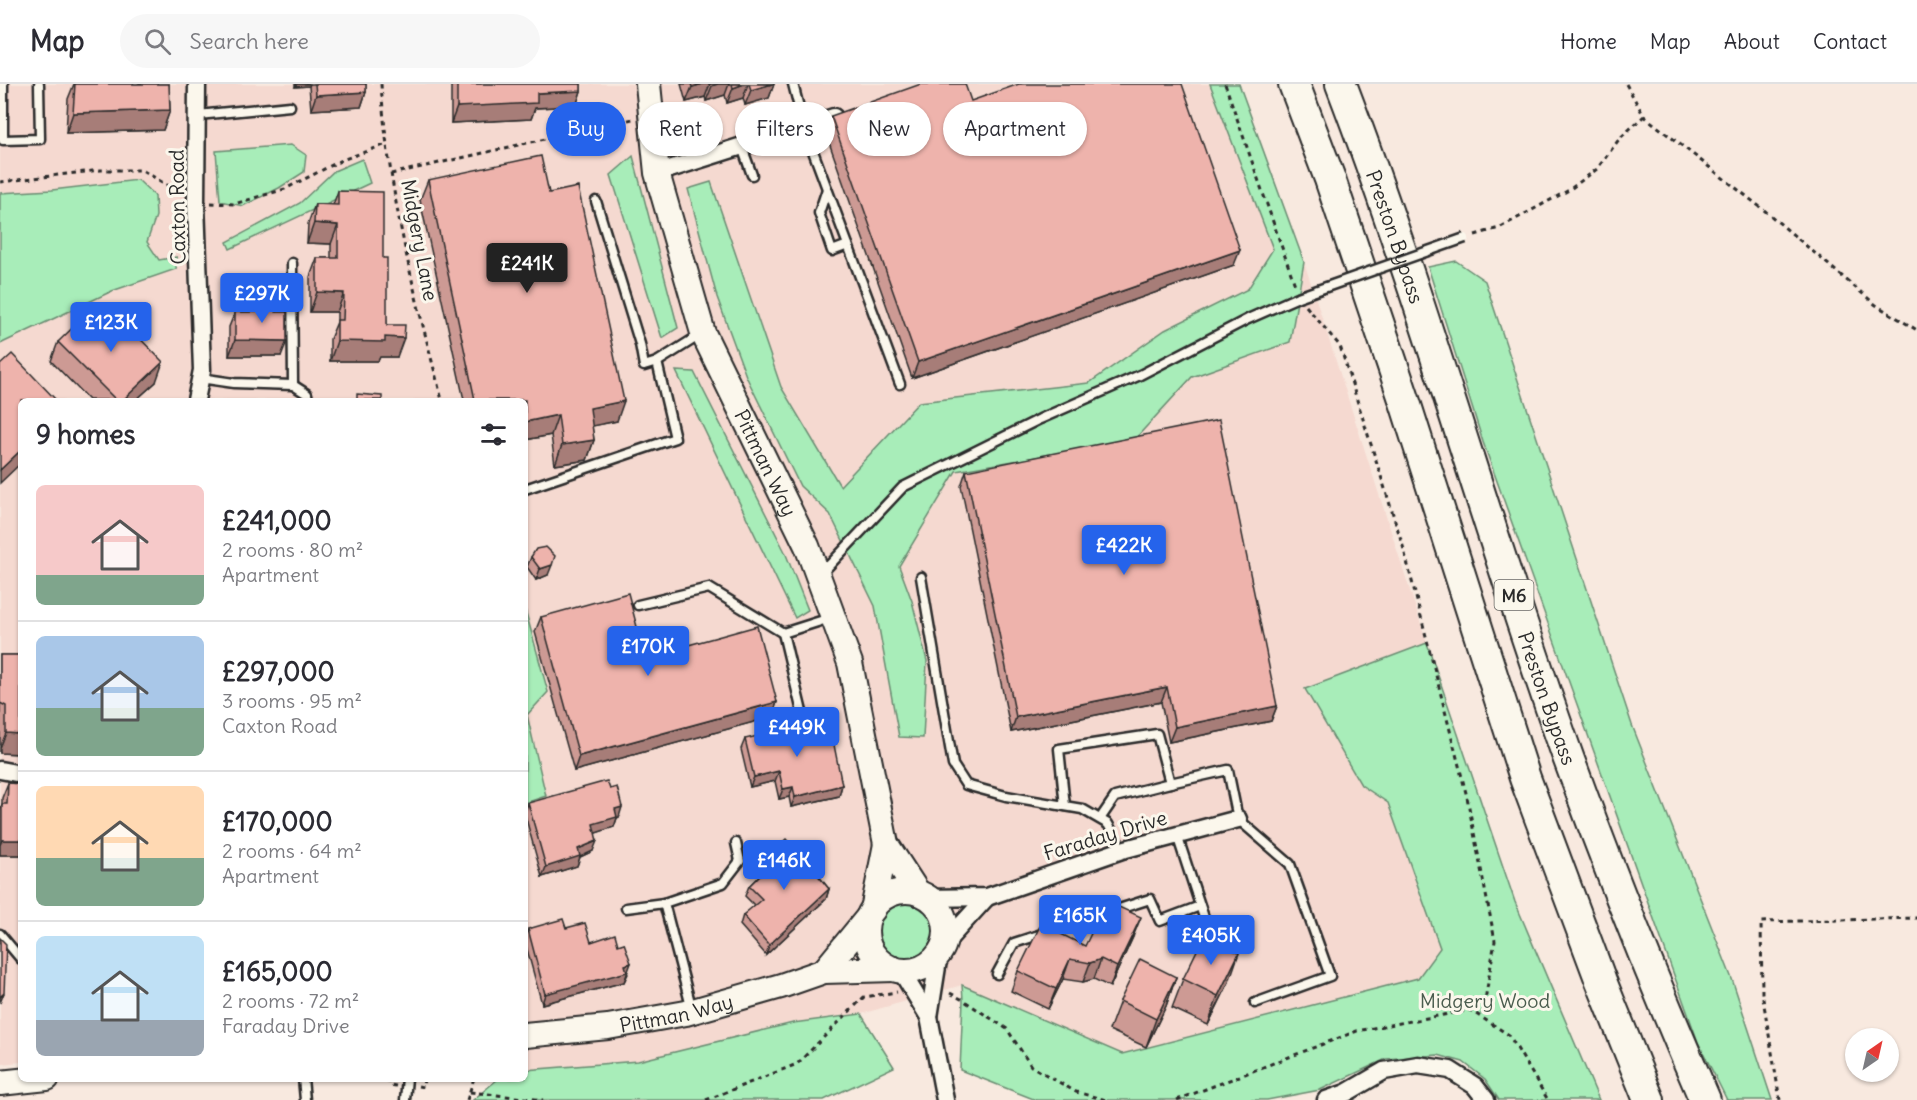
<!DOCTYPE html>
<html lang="en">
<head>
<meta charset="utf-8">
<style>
  :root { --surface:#fff; --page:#f7f7f7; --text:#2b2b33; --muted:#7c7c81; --line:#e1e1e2; --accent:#2563eb }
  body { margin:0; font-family:Delius,sans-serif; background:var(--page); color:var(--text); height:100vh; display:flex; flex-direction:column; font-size:22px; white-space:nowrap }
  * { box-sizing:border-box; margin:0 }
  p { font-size:20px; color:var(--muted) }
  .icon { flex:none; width:33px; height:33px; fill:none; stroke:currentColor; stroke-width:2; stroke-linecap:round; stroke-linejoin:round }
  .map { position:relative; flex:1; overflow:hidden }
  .sheet { position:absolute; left:18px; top:314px; width:510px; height:684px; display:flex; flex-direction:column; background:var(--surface); border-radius:9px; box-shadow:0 2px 4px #0004 }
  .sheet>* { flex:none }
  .guide { position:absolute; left:546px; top:18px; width:570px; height:54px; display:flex; gap:12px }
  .needle { width:39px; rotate:34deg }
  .fabs { position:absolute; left:1845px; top:944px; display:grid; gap:12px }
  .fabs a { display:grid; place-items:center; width:54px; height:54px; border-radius:50%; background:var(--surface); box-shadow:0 2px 4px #0004; font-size:30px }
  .price { position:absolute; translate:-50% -51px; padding:0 14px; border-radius:6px; background:var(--accent); color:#fff; font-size:20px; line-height:39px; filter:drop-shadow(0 2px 3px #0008) }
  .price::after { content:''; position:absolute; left:50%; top:36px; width:18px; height:14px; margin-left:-9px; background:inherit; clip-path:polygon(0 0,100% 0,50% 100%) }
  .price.active { background:#222; color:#fff }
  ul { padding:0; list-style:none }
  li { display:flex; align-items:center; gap:18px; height:150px; padding:0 18px }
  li+li { border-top:2px solid var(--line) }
  li span { display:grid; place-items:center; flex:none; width:168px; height:120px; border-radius:9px; color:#555 }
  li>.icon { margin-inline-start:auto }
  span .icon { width:72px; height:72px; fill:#fffc; stroke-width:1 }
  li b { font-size:26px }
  h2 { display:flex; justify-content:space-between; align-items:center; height:72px; padding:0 18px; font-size:26px }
  .pill { padding:0 21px; border-radius:27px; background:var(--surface); box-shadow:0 2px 4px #0004; font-size:21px; line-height:54px }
  .pill.active { background:var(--accent); color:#fff }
  header { display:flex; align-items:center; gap:36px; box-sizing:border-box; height:84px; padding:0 30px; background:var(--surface); border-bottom:2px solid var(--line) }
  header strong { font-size:28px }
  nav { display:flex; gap:33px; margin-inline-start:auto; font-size:21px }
  .search { width:420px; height:54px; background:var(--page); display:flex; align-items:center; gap:15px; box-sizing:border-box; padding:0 21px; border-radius:33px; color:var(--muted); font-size:22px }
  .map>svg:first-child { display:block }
  .built { fill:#f5d9d0; fill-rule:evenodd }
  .green { fill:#a8edb9; stroke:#6a8c72; stroke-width:1.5 }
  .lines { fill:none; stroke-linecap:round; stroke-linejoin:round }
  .lane-casing { stroke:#2b2b2b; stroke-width:13 }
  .street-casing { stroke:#2b2b2b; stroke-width:21 }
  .secondary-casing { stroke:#2b2b2b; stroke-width:28 }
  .highway-casing { stroke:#2b2b2b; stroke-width:34 }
  .path { stroke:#2b2b2b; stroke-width:3; stroke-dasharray:4.5 4.5; stroke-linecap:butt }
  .lane { stroke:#fbf7ec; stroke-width:8 }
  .street { stroke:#fbf7ec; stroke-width:16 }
  .secondary { stroke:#fbf7ec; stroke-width:24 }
  .highway { stroke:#fbf7ec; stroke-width:30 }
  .lane-bridge-casing { stroke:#2b2b2b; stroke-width:13; stroke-linecap:butt }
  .lane-bridge { stroke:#fbf7ec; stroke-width:8 }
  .wall { fill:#cd9a94; stroke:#2b2b2b; stroke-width:1.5 }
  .shaded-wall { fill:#a77d78; stroke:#2b2b2b; stroke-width:1.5 }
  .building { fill:#eeb3ac; stroke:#2b2b2b; stroke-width:1.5 }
  .labels { text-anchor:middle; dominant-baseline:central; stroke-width:6; stroke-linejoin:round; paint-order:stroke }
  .shield { fill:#fbf7ec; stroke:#696865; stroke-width:1.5 }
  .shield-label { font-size:18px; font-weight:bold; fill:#2b2b2b }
  .street-label { font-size:20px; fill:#2b2b2b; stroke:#fbf7ec }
  .park-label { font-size:20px; fill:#4a5c4e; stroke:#fbf7ec }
</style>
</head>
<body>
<header>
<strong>Map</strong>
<div class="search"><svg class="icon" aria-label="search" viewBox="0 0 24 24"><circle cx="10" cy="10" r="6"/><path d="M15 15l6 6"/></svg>Search here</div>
<nav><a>Home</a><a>Map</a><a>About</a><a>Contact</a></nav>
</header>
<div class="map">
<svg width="1917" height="1016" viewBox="0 0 1917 1016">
  <rect width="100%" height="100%" fill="#f8e9df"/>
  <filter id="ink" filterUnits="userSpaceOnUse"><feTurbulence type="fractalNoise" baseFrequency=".0167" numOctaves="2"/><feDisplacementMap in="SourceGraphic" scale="12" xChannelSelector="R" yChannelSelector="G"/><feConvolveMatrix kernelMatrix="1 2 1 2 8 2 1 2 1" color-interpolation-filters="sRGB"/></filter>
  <g filter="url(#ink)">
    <path class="built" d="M0,0H1210L1273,165L1248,205L1165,246L1089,299L919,318L840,402L781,303L711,99L688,105L800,402L830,430L875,522L900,653H923L912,517L899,482L957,387L1134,356L1192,293L1290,258L1304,178L1427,559L1305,604L1361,701L1388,719L1440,865L1418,894L1122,970L962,901L861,930L793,939L638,977L525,986V712L544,705L527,631L548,608L525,525V316H21V978L0,980V260L112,207L176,185L177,173L159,176L147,158L156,132L52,106L0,109ZM633,73L678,244L663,254L611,91ZM362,75L370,99L230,164L227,158L300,119L334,87Z"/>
    <g class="green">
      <polygon points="1210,0 1239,0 1304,178 1290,258 1192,293 1134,356 956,387 899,482 912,517 927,577 923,654 899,653 875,522 830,430 800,402 746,292 717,213 688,105 711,98 781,303 840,402 919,318 1089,299 1165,246 1248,205 1273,165"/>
      <polygon points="291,61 306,71 304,88 279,104 243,122 220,117 216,67"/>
      <polygon points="633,72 678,244 662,254 611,91"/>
      <polygon points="362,75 370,99 230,165 227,158 300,119 334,87"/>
      <polygon points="138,96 155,112 156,132 147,158 159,176 177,173 176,185 112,207 0,260 0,109 52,106"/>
      <polygon points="1456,177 1485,197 1632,641 1732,895 1772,1016 1727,1016 1698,958 1483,358 1428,183"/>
      <polygon points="676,287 694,288 785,468 808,526 795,534"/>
      <polygon points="525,525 548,608 527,631 546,712 525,719"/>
      <polygon points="1427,559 1515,818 1599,1016 1499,1016 1485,995 1463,978 1438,971 1386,975 1320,1006 1267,1016 1036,1016 960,986 963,916 962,901 1122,970 1418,894 1440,864 1388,719 1361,701 1305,605"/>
      <circle cx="907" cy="847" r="29"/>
      <polygon points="861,930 894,983 824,1016 473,1016 498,995 525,994 525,986 638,977 793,939"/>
    </g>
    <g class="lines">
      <g class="lane-casing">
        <g id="lane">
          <polyline points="3,0 3,56 40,55 39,0"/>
          <polyline points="793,0 804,43 900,300"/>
          <polyline points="198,31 290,22"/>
          <polyline points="742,63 752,91"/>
          <polyline points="827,105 819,129 832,167 848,161"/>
          <polyline points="596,117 640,260 644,282 657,278 700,251"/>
          <polyline points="292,179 293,301"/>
          <polyline points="200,294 234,299 293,301 307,310 308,316"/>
          <polyline points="525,405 675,354 657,278"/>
          <polyline points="821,490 903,403 1040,335 1140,291 1248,235 1298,213"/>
          <polyline points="921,493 953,681 966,701 1006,712 1082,725 1108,740 1122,766"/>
          <polyline points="638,521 709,504 783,549"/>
          <polyline points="802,628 783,549 830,534"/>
          <polyline points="1170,699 1228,686 1238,735 1290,780 1330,892 1255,919"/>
          <polyline points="1065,722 1059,665 1157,650 1170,699 1115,713 1100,735"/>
          <polyline points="1177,751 1214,864"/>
          <polyline points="626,824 664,819"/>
          <polyline points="0,850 21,875"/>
          <polyline points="997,890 1014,859 1150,815 1160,837 1200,822"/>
          <polyline points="692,926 664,819 723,799 740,777 736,759"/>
          <polyline points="303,994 305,1016"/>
          <polyline points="405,1016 407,994"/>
        </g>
      </g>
      <g class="street-casing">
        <g id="street">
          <polyline points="657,89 834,33"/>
          <polyline points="196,316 202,286 196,119 197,0"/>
          <polyline points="0,686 21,690"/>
          <polyline points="928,814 987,813 1122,766 1238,735"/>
          <polyline points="945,859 987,813"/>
          <polyline points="901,887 929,933 945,1016"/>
          <polyline points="929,933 939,870"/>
          <polyline points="1326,1016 1346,1009 1384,987 1418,981 1450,986 1475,1002 1486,1016"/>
        </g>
      </g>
      <g class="secondary-casing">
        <g id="secondary">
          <path id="s1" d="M648,0L657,89L703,249L807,462L850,579L886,760L918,809"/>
          <circle cx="906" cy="847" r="40"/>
          <polyline points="873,826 886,760"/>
          <polyline points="824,887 869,832"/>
          <path id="s2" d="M525,951L608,943L686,929L781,902L824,887L894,885"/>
          <polyline points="0,999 47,994"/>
        </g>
      </g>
      <g class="highway-casing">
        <g id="highway">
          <polyline points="1294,0 1330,95 1403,312 1525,694 1601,897 1649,1016"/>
          <path id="s3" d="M1341,0C1426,222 1488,450 1568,673C1610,789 1656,903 1705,1016"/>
        </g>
      </g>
      <g class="path">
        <path d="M381,0C388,108 415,212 442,316"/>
        <polyline points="1225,0 1295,201"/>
        <polyline points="1626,0 1644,32 1764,126 1876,221 1917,246"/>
        <polyline points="391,90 633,35"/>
        <polyline points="0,98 101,86 142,86 180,109"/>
        <polyline points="211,119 234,120 285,105 342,76 387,60"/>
        <polyline points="1475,151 1499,144 1569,106 1597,85 1620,54 1644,32"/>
        <polyline points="1306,222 1340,262 1403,462 1467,713 1495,857 1482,934"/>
        <polyline points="950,909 963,916 1007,945 1031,982 1076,1008 1106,1016"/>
        <polyline points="388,994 390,1001 396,1002"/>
        <polyline points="313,995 322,994"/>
        <polyline points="418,1002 423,1003 424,994"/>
        <polyline points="470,1008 543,1016"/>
        <polyline points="467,1016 474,994"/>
        <polyline points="706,1016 797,980 864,913 897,908"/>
        <polyline points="1177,1016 1357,947 1470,926 1509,951 1548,1016"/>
        <polyline points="1780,1016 1762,909 1761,838 1917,834"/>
      </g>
      <use href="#lane" class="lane"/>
      <use href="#street" class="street"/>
      <use href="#secondary" class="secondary"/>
      <use href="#highway" class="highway"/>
      <g class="lane-bridge-casing">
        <polyline id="lane-bridge" points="1298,213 1465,154"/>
      </g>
      <use href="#lane-bridge" class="lane-bridge"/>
    </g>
    <g class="wall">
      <polygon points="74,0 169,0 170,26 163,46 66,49 68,15"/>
      <polygon points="295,0 366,0 366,8 361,23 311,26 309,2 295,3"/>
      <polygon points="451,0 581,0 581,7 576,22 535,24 531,35 451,39"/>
      <polygon points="681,0 774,0 769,14 745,21 743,14 727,19 725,11 706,17 705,13 686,18"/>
      <polygon points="971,17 1234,181 912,294 825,47 831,32"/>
      <polygon points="428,96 549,109 617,337 592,342 594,356 587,376 555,381 551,351 525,356 525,316 464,316 420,116"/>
      <polygon points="338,107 383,174 387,241 397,273 380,273 378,277 330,277 330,255 337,238 337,228 310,228 310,193 317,174 331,174 331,160 307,159 308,140 315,120 333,121"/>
      <polygon points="256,219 276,228 281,272 229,272 229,243 235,228 253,228"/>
      <polygon points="58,258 156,298 136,316 89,316 51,277"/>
      <polygon points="966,387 1277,622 1271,637 1169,658 1161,618 1011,648 961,402"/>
      <polygon points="531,473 548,491 536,496 527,483"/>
      <polygon points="541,533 645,573 777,618 772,633 574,687 535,548"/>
      <polygon points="0,571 21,571 21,670 0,669"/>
      <polygon points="745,655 842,701 839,712 791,723 789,713 779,715 775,697 750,703 741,665"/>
      <polygon points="8,699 21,700 21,771 0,771 0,726 2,720 2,714"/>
      <polygon points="528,719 619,733 617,734 614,743 595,749 593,767 580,773 577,782 542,793 525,731 525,727"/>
      <polygon points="759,778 818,791 829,805 826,815 766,871 740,841 743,831 755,822 745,812 749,802 759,792 756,788"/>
      <polygon points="566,844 591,858 628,890 624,898 542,920 525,858 525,852 528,845"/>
      <polygon points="1133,853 1110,903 1094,895 1083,898 1063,895 1048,925 1011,907 1018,887 1085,862"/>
      <polygon points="1176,893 1166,922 1146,963 1109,946 1120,917"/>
      <polygon points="1183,895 1229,898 1208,941 1172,924"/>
    </g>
    <g class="shaded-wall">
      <polygon points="297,0 310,0 309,2 295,3"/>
      <polygon points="703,0 710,0 705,13 686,18 692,3"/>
      <polygon points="718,0 729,0 725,11 706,17 712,2"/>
      <polygon points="744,0 748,0 743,14 727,19 733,4"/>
      <polygon points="772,0 774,0 769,14 745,21 751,6"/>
      <polygon points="581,7 576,22 535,24 531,35 451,39 457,23 537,9"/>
      <polygon points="366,8 361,23 311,26 316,11"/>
      <polygon points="170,26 163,46 66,49 73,29"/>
      <polygon points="314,139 338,141 331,160 307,159"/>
      <polygon points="1240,166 1234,181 912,294 918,278"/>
      <polygon points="317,208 344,209 337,228 310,228"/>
      <polygon points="385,253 404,254 397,273 380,273 378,277 330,277 337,257"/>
      <polygon points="235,256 287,257 281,272 229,272"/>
      <polygon points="163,278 156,298 136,316 123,316"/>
      <polygon points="624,317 617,337 582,344 590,324"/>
      <polygon points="558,331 551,351 525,356 525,338"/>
      <polygon points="594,356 587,376 555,381 562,361"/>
      <polygon points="21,366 21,379 0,399 0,386"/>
      <polygon points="552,481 548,491 536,496 540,485"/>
      <polygon points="1167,603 1161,618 1011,648 1016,633"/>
      <polygon points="777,618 772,633 574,687 579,672"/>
      <polygon points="1277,622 1271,637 1169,658 1175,643"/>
      <polygon points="6,649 21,650 21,670 0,669 0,664"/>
      <polygon points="779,687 775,697 750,703 754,693"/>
      <polygon points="842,701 839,712 791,723 795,713"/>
      <polygon points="793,703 789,713 779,715 783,705"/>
      <polygon points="622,723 619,733 617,734 614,743 590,751 593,740 615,725"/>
      <polygon points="2,756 21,756 21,771 0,771 0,761"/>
      <polygon points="597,757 593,767 580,773 577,782 542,793 546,783 578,765"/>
      <polygon points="829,805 826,815 766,871 769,861"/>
      <polygon points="1141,833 1133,853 1110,903 1117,883"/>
      <polygon points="1239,869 1229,898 1208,941 1218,912"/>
      <polygon points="1070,875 1063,895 1048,925 1056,905"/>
      <polygon points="1101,875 1094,895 1083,898 1090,879"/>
      <polygon points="631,879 624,898 542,920 545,910"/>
      <polygon points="1176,893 1166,922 1146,963 1156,935"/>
      <polygon points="4,909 0,919 0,913"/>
    </g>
    <g class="building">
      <polygon points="75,0 169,0 170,26 73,29"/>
      <polygon points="315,0 366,0 366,8 316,11"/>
      <polygon points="457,0 581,0 581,7 537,9 537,19 457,23"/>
      <polygon points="691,0 703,0 692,3"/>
      <polygon points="732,0 744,0 733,4"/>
      <polygon points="749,0 772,0 751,6"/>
      <polygon points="921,0 965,0 971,17 1019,0 1182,0 1240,166 918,278 831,32"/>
      <polygon points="541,72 549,109 578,103 624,317 590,324 594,356 562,361 558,331 525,338 525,316 475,316 428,96"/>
      <polygon points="338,107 383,108 383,174 387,174 387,241 405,241 404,254 385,253 385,258 337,257 337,236 343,236 344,209 317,208 317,174 338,174 338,141 314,139 315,120 338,121"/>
      <polygon points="256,219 276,219 276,228 287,228 287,257 235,256 235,228 256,228"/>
      <polygon points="94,223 103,233 111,225 163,278 123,316 116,316 58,258"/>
      <polygon points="12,270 56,316 21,316 21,366 0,386 0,281"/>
      <polygon points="357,310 382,312 382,316 357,316"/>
      <polygon points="1219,336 1277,622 1175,643 1167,603 1016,633 966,387"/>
      <polygon points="546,463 555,472 552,481 540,485 531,473 536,465"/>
      <polygon points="628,509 645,573 757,542 777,618 579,672 541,533"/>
      <polygon points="0,571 21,571 21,650 6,649 6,622 0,619"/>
      <polygon points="825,636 830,657 833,656 842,701 795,713 793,703 783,705 779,687 754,693 745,655"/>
      <polygon points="607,697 610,705 617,703 622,723 615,725 617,733 593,740 597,757 578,765 580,772 546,783 528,719"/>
      <polygon points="8,699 21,700 21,756 2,756 2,720 7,720"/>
      <polygon points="786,755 802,773 805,770 819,787 816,789 829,805 769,861 743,831 762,815 749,802 765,786 759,778"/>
      <polygon points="1106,818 1108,818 1141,833 1117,883 1101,875 1090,879 1070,875 1056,905 1018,887 1041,840 1085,862"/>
      <polygon points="563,835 566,844 585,839 591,858 615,850 618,861 624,859 631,879 625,881 627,888 545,910 528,845"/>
      <polygon points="1204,852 1239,869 1218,912 1183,895"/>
      <polygon points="0,854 6,860 4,909 0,913"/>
      <polygon points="1140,875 1176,893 1156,935 1120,917"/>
    </g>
  </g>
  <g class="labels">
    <rect class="shield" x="1494.5" y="496" width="39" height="30" rx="4.5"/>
    <g class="shield-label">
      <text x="1514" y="511">M6</text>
    </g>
    <g class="street-label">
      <text transform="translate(177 123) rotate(-91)">Caxton Road</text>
      <text stroke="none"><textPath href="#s3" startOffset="162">Preston Bypass</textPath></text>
      <text transform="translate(420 156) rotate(79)">Midgery Lane</text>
      <text stroke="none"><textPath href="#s1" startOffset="400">Pittman Way</textPath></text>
      <text stroke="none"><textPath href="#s3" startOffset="648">Preston Bypass</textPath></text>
      <text transform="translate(1105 751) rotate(-17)">Faraday Drive</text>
      <text stroke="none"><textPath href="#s2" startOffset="153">Pittman Way</textPath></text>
    </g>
    <g class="park-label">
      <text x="1485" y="916">Midgery Wood</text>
    </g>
  </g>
</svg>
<div class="fabs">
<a><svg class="needle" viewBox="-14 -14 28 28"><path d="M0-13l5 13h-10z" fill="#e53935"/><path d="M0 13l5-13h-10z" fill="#7c7c81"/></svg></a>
</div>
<b class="price active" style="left:527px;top:210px">£241K</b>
<b class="price" style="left:262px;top:240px">£297K</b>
<b class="price" style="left:111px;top:269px">£123K</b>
<b class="price" style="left:1124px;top:492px">£422K</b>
<b class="price" style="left:648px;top:593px">£170K</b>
<b class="price" style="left:797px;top:674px">£449K</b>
<b class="price" style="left:784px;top:807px">£146K</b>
<b class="price" style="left:1080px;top:862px">£165K</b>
<b class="price" style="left:1211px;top:882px">£405K</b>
<div class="guide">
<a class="pill active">Buy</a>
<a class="pill">Rent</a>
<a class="pill">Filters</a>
<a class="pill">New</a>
<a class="pill">Apartment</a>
</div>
<section class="sheet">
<h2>9 homes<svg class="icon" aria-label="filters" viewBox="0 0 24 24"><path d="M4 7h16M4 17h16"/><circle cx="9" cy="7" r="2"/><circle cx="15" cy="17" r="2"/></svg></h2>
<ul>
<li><span style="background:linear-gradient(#f6c9c9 75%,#7fa58c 0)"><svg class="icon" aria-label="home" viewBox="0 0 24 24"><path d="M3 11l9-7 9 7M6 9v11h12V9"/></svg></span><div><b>£241,000</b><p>2 rooms · 80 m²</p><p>Apartment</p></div></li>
<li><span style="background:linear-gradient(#a9c7e8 60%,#7fa58c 0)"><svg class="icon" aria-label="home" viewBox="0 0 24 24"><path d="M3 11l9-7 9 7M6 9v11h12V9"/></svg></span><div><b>£297,000</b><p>3 rooms · 95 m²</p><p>Caxton Road</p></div></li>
<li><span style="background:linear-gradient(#ffd9b3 60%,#7fa58c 0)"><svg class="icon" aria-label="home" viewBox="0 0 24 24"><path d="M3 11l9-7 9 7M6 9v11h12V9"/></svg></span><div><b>£170,000</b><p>2 rooms · 64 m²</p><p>Apartment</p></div></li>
<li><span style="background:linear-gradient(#bfe0f5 70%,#9aa5b1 0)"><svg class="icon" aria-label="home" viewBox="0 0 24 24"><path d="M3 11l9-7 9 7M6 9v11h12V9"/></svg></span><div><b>£165,000</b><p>2 rooms · 72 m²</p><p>Faraday Drive</p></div></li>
</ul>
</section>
</div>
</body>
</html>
